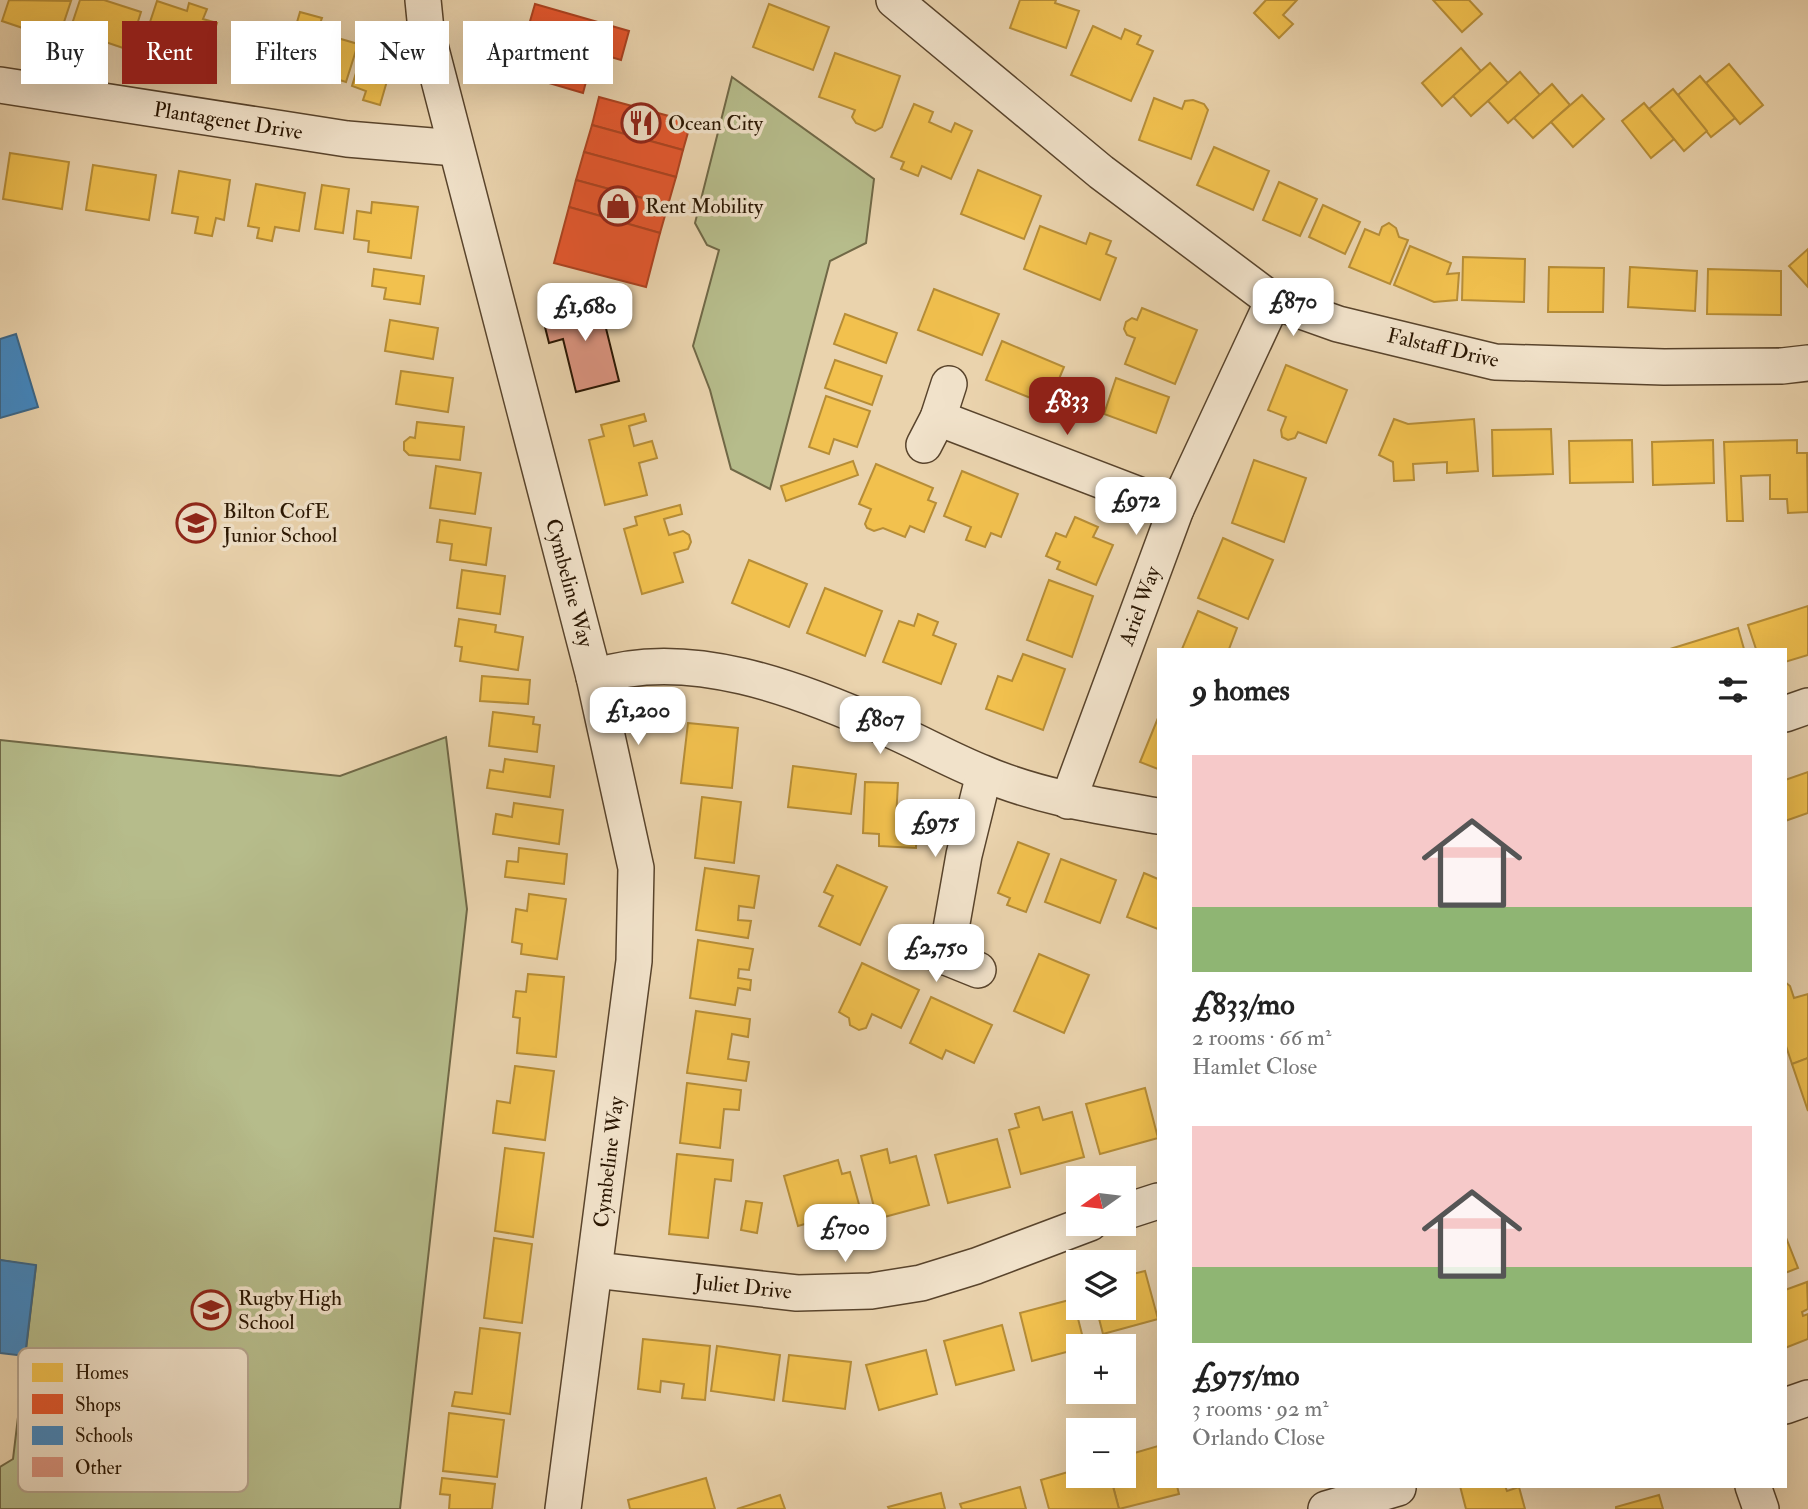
<!DOCTYPE html>
<html lang="en">
<head>
<meta charset="utf-8">
<style>
  :root { --surface:#fff; --page:#f2f2f2; --text:#222; --muted:#767676; --accent:#8f2418 }
  body { margin:0; font-family:"IM FELL Double Pica",serif; background:var(--page); color:var(--text); height:100vh; display:flex; flex-direction:column; font-size:26px; white-space:nowrap }
  * { box-sizing:border-box; margin:0 }
  p { font-size:23px; color:var(--muted) }
  .icon { flex:none; width:38px; height:38px; fill:none; stroke:currentColor; stroke-width:2; stroke-linecap:round; stroke-linejoin:round }
  .map { position:relative; flex:1; overflow:hidden }
  .panel { position:absolute; left:1157px; top:648px; width:630px; height:840px; display:flex; flex-direction:column; background:var(--surface); border-radius:0px; box-shadow:0 7px 28px #0002 }
  .panel>* { flex:none }
  .guide { position:absolute; left:21px; top:21px; width:665px; height:63px; display:flex; gap:14px }
  .needle { width:46px; rotate:256deg }
  .fabs { position:absolute; left:1066px; top:1166px; display:grid; gap:14px }
  .fabs a { display:grid; place-items:center; width:70px; height:70px; border-radius:0px; background:var(--surface); box-shadow:0 7px 28px #0002; font-size:35px }
  .price { position:absolute; translate:-50% -60px; padding:0 16px; border-radius:14px; background:#fff; color:#222; font-size:23px; line-height:46px; filter:drop-shadow(0 2px 4px #0008) }
  .price::after { content:''; position:absolute; left:50%; top:42px; width:21px; height:16px; margin-left:-10px; background:inherit; clip-path:polygon(0 0,100% 0,50% 100%) }
  .price.selected { background:var(--accent); color:#fff }
  ul { padding:0; list-style:none }
  li { display:grid; align-content:center; gap:14px; height:371px; padding:0 35px }
  li span { display:grid; place-items:center; height:217px; border-radius:0px; color:#555 }
  li>.icon { margin-inline-start:auto }
  span .icon { width:126px; height:126px; fill:#fffc; stroke-width:1 }
  li b { font-size:30px }
  h2 { display:flex; justify-content:space-between; align-items:center; height:84px; padding:0 35px; font-size:30px }
  .chip { padding:0 24px; border-radius:0px; background:var(--surface); box-shadow:0 7px 28px #0002; font-size:24px; line-height:63px }
  .chip.selected { background:var(--accent); color:#fff }
  .map>svg:first-child { display:block }
  .green { fill:#b6bc8b; stroke:#706846; stroke-width:2 }
  .homes { fill:#f2c14e; stroke:#b68d37; stroke-width:2 }
  .shops { fill:#e4572e; stroke:#ac4320; stroke-width:2 }
  .schools { fill:#3f88c5; stroke:#38668a; stroke-width:2 }
  .building { fill:#db9480; stroke:#291501; stroke-width:2 }
  .lines { fill:none; stroke-linecap:round; stroke-linejoin:round }
  .minor-casing { stroke:#59442c; stroke-width:38 }
  .minor { stroke:#f1e2ca; stroke-width:35 }
  .labels { text-anchor:middle; dominant-baseline:central; stroke-width:7; stroke-linejoin:round; paint-order:stroke }
  .street-label { font-size:21px; fill:#291501; stroke:#f1e2ca }
  .poi-label { font-size:21px; fill:#291501; stroke:#f1e2ca; text-anchor:start }
  .key { fill:#f1e2ca; stroke:#b5a48e; stroke-width:2 }
  .key-label { font-size:19px; fill:#291501 }
</style>
</head>
<body>
<div class="map">
<svg width="1808" height="1509" viewBox="0 0 1808 1509">
  <rect width="100%" height="100%" fill="#ead3ad"/>
  <filter id="stains"><feTurbulence type="fractalNoise" baseFrequency=".00286" numOctaves="4"/><feColorMatrix values="0 0 0 0 .2 0 0 0 0 .09 0 0 0 0 .02 0 0 0 .5 -.17"/></filter>
  <radialGradient id="worn" r=".72"><stop offset=".6" stop-color="#630" stop-opacity="0"/><stop offset="1" stop-color="#630" stop-opacity=".3"/></radialGradient>
  <g class="green">
    <polygon points="732,77 874,179 866,243 830,261 770,489 731,469 710,390 693,346 719,250 707,245 695,223"/>
    <polygon points="446,737 467,909 400,1509 0,1509 0,1467 13,1459 36,1266 0,1260 0,740 340,776"/>
  </g>
  <g class="homes">
    <polygon points="9,0 71,1 58,40 2,21"/>
    <polygon points="80,0 104,0 141,12 129,50 70,30"/>
    <polygon points="1020,0 1056,0 1055,3 1079,11 1066,48 1010,28"/>
    <polygon points="1266,0 1297,0 1283,15 1293,24 1279,38 1254,13"/>
    <polygon points="1433,0 1469,0 1482,14 1462,32"/>
    <polygon points="157,1 187,11 189,3 207,9 203,19 217,23 204,62 143,43"/>
    <polygon points="769,4 829,27 813,70 753,47"/>
    <polygon points="300,12 322,18 317,32 358,44 346,82 285,63"/>
    <polygon points="1093,26 1121,39 1125,29 1141,36 1137,44 1153,51 1131,101 1071,75"/>
    <polygon points="364,47 394,57 380,105 363,100 366,91 352,86"/>
    <polygon points="1461,48 1481,71 1442,106 1422,83"/>
    <polygon points="835,53 900,76 882,127 875,131 856,123 852,117 855,110 819,97"/>
    <polygon points="1490,63 1508,83 1471,116 1453,96"/>
    <polygon points="1729,64 1763,105 1740,124 1706,83"/>
    <polygon points="1520,72 1540,95 1508,123 1488,101"/>
    <polygon points="1700,76 1735,118 1711,137 1678,95"/>
    <polygon points="1552,84 1570,105 1533,138 1514,118"/>
    <polygon points="1673,89 1707,131 1684,151 1649,109"/>
    <polygon points="1582,95 1604,119 1573,147 1551,122"/>
    <polygon points="1154,98 1182,109 1185,101 1193,100 1204,104 1208,110 1191,159 1139,140"/>
    <polygon points="1644,103 1674,139 1651,158 1622,121"/>
    <polygon points="914,104 933,112 929,122 951,132 955,123 972,131 951,179 922,166 918,176 901,169 904,162 891,157"/>
    <polygon points="1214,147 1269,171 1253,210 1197,185"/>
    <polygon points="10,153 69,162 62,209 3,199"/>
    <polygon points="93,165 156,175 149,220 86,210"/>
    <polygon points="978,170 1041,196 1024,239 961,214"/>
    <polygon points="179,171 230,180 224,220 216,218 212,236 195,233 198,217 172,213"/>
    <polygon points="1279,182 1317,199 1300,236 1263,220"/>
    <polygon points="256,184 305,193 299,231 275,227 272,241 257,238 259,228 248,226"/>
    <polygon points="322,185 349,189 343,233 315,229"/>
    <polygon points="372,202 418,207 411,258 368,252 369,241 354,239 357,211 371,213"/>
    <polygon points="1323,205 1360,222 1345,254 1309,237"/>
    <polygon points="1389,223 1396,228 1399,237 1408,240 1390,284 1349,267 1365,229 1379,235 1382,227"/>
    <polygon points="1040,226 1086,244 1090,233 1111,241 1106,254 1116,258 1100,300 1024,269"/>
    <polygon points="1410,246 1451,263 1447,274 1459,273 1457,300 1434,302 1394,285"/>
    <polygon points="1808,249 1808,287 1789,266"/>
    <polygon points="1463,257 1525,259 1524,302 1462,300"/>
    <polygon points="1549,267 1604,268 1603,312 1548,312"/>
    <polygon points="1630,267 1697,271 1695,311 1628,307"/>
    <polygon points="374,269 424,276 420,304 384,299 386,288 372,286"/>
    <polygon points="1708,269 1781,271 1781,315 1707,314"/>
    <polygon points="934,289 999,314 982,355 918,330"/>
    <polygon points="1142,308 1197,330 1175,384 1125,364 1135,338 1127,335 1124,329 1126,322 1132,318 1137,320"/>
    <polygon points="845,314 897,333 886,363 834,344"/>
    <polygon points="390,320 438,328 433,359 385,351"/>
    <polygon points="1002,341 1064,367 1048,405 986,380"/>
    <polygon points="835,360 882,376 872,405 825,388"/>
    <polygon points="1286,365 1347,390 1326,443 1298,432 1295,438 1288,440 1282,437 1281,430 1286,417 1268,410"/>
    <polygon points="401,371 453,378 448,412 396,404"/>
    <polygon points="1116,378 1169,397 1156,433 1104,414"/>
    <polygon points="826,396 870,411 857,447 834,439 829,454 809,447"/>
    <polygon points="644,414 646,421 629,426 634,446 652,441 657,458 639,463 647,495 605,505 589,440 604,436 601,425"/>
    <polygon points="1394,419 1408,424 1474,419 1478,471 1447,473 1447,462 1413,464 1414,480 1394,481 1393,462 1379,455"/>
    <polygon points="417,422 464,427 460,460 409,455 404,450 404,442 410,437 415,438"/>
    <polygon points="1551,429 1553,474 1493,476 1492,430"/>
    <polygon points="1632,440 1633,482 1570,483 1569,441"/>
    <polygon points="1713,440 1714,483 1653,485 1652,442"/>
    <polygon points="1797,440 1797,453 1807,453 1808,512 1788,513 1787,499 1770,499 1770,475 1741,476 1743,521 1727,521 1724,442"/>
    <polygon points="1254,460 1306,478 1284,542 1232,523"/>
    <polygon points="853,461 858,475 786,501 781,486"/>
    <polygon points="876,464 933,488 928,500 936,503 924,532 910,526 905,537 883,528 874,531 867,528 865,524 871,509 859,504"/>
    <polygon points="436,466 481,473 475,514 430,508"/>
    <polygon points="962,471 1018,494 1001,537 991,533 985,547 966,540 971,527 944,516"/>
    <polygon points="680,505 682,514 664,519 669,535 683,531 689,535 691,542 688,549 674,553 683,582 642,594 624,529 637,525 635,517"/>
    <polygon points="1075,517 1098,527 1093,537 1113,545 1096,585 1057,569 1060,562 1046,556 1056,533 1066,537"/>
    <polygon points="440,520 491,528 486,565 450,560 452,544 437,542"/>
    <polygon points="1223,538 1273,560 1248,619 1198,598"/>
    <polygon points="749,560 807,584 789,627 732,603"/>
    <polygon points="462,570 505,576 500,614 457,608"/>
    <polygon points="1049,580 1093,596 1072,657 1027,640"/>
    <polygon points="825,588 882,611 865,656 807,633"/>
    <polygon points="1808,606 1808,655 1785,662 1785,649 1756,649 1748,625"/>
    <polygon points="1198,611 1237,628 1229,649 1182,649"/>
    <polygon points="918,614 938,622 933,635 956,644 941,684 883,662 899,621 914,626"/>
    <polygon points="459,619 496,625 495,632 523,637 518,670 460,661 462,647 455,646"/>
    <polygon points="1738,628 1744,649 1670,649"/>
    <polygon points="1023,654 1065,669 1043,730 986,709 998,676 1012,681"/>
    <polygon points="482,676 530,680 528,704 480,701"/>
    <polygon points="493,712 534,717 533,724 540,725 537,752 489,746"/>
    <polygon points="1158,718 1158,769 1140,762"/>
    <polygon points="688,723 738,728 732,788 681,783"/>
    <polygon points="505,759 554,766 550,797 487,788 490,770 503,772"/>
    <polygon points="793,766 856,774 851,814 788,807"/>
    <polygon points="1808,772 1808,813 1785,821 1785,780"/>
    <polygon points="865,782 898,783 896,819 917,820 916,848 879,846 879,834 863,833"/>
    <polygon points="702,797 741,802 734,863 695,858"/>
    <polygon points="514,803 563,810 559,844 493,834 496,814 512,817"/>
    <polygon points="1018,842 1049,854 1026,912 1007,905 1010,898 998,893"/>
    <polygon points="519,848 567,854 564,884 505,877 507,861 518,862"/>
    <polygon points="1061,859 1116,880 1100,923 1045,902"/>
    <polygon points="837,865 887,887 860,945 819,926 833,896 824,892"/>
    <polygon points="705,868 759,876 754,908 739,906 738,920 751,921 748,938 696,930"/>
    <polygon points="1144,873 1158,879 1158,929 1127,917"/>
    <polygon points="529,894 566,899 557,959 521,954 522,944 512,942 516,909 527,911"/>
    <polygon points="698,940 753,949 749,970 739,969 738,978 751,980 750,990 738,988 735,1005 690,998"/>
    <polygon points="1039,954 1089,975 1064,1033 1014,1011"/>
    <polygon points="862,963 919,990 901,1028 872,1014 866,1028 859,1030 850,1025 849,1018 839,1012"/>
    <polygon points="528,974 564,977 556,1057 517,1053 520,1018 513,1017 516,991 526,992"/>
    <polygon points="1785,982 1790,986 1794,998 1808,994 1808,1058 1792,1064 1785,1043"/>
    <polygon points="931,997 992,1025 974,1063 946,1050 942,1059 910,1043"/>
    <polygon points="696,1011 750,1019 748,1037 732,1034 728,1059 749,1062 746,1081 687,1073"/>
    <polygon points="1808,1058 1808,1111 1792,1064"/>
    <polygon points="515,1066 554,1071 545,1140 493,1133 497,1101 510,1103"/>
    <polygon points="687,1083 741,1090 739,1110 724,1109 720,1148 680,1143"/>
    <polygon points="1145,1088 1158,1138 1100,1154 1086,1104"/>
    <polygon points="1039,1107 1043,1120 1072,1112 1084,1157 1021,1174 1009,1130 1019,1127 1015,1114"/>
    <polygon points="997,1139 1010,1187 948,1203 935,1155"/>
    <polygon points="505,1148 544,1153 533,1237 495,1231"/>
    <polygon points="887,1149 890,1163 916,1156 929,1205 877,1219 861,1156"/>
    <polygon points="677,1154 733,1160 731,1181 715,1179 708,1238 669,1234"/>
    <polygon points="838,1160 842,1174 850,1172 860,1208 798,1226 784,1176"/>
    <polygon points="746,1201 762,1203 757,1233 741,1230"/>
    <polygon points="1785,1235 1798,1268 1785,1273"/>
    <polygon points="494,1238 532,1244 522,1323 484,1318"/>
    <polygon points="1145,1271 1158,1319 1103,1334 1096,1307 1124,1307 1124,1276"/>
    <polygon points="1807,1282 1808,1309 1802,1312 1803,1316 1808,1314 1808,1339 1785,1348 1785,1290"/>
    <polygon points="1073,1299 1085,1346 1078,1346 1078,1349 1032,1361 1020,1313"/>
    <polygon points="1002,1325 1014,1370 956,1385 944,1341"/>
    <polygon points="480,1328 520,1333 510,1414 452,1406 455,1392 472,1394"/>
    <polygon points="643,1339 710,1346 705,1400 682,1398 684,1384 661,1381 660,1392 638,1389"/>
    <polygon points="717,1346 780,1355 774,1400 711,1391"/>
    <polygon points="926,1350 937,1394 879,1410 866,1365"/>
    <polygon points="789,1355 851,1362 845,1409 783,1401"/>
    <polygon points="449,1413 504,1420 497,1477 443,1471"/>
    <polygon points="1158,1446 1158,1486 1177,1486 1179,1494 1119,1509 1110,1475 1124,1475 1124,1456"/>
    <polygon points="1078,1469 1078,1475 1110,1475 1119,1509 1049,1509 1041,1480"/>
    <polygon points="442,1478 495,1484 492,1509 449,1509 450,1495 440,1494"/>
    <polygon points="706,1478 715,1509 630,1509 628,1500"/>
    <polygon points="1460,1486 1505,1486 1507,1491 1519,1487 1525,1509 1466,1509"/>
    <polygon points="1020,1487 1026,1509 962,1509 960,1504"/>
    <polygon points="941,1493 945,1509 889,1509 888,1507"/>
    <polygon points="780,1495 785,1509 737,1509"/>
    <polygon points="1659,1495 1663,1509 1616,1509 1616,1507"/>
  </g>
  <g class="shops">
    <polygon points="535,4 629,31 621,60 594,52 583,93 515,73"/>
    <polygon points="599,97 691,122 683,150 592,125"/>
    <polygon points="592,125 683,150 676,177 584,152"/>
    <polygon points="584,152 676,177 668,205 576,180"/>
    <polygon points="576,180 668,205 660,233 569,207"/>
    <polygon points="569,207 660,233 646,287 554,263"/>
  </g>
  <g class="schools">
    <polygon points="16,334 38,407 0,418 0,339"/>
    <polygon points="0,1260 36,1265 25,1356 0,1353"/>
  </g>
  <polygon class="building" points="598,296 619,381 576,392 563,339 549,343 544,323 558,320 554,307"/>
  <g class="lines">
    <g class="minor-casing">
      <g id="minor">
        <polyline points="423,0 426,30 594,677 636,868 634,961 563,1509"/>
        <polyline points="894,0 1101,172 1273,301 1338,324 1495,362 1664,367 1782,366 1808,363"/>
        <polyline points="0,85 347,139 456,148"/>
        <polyline points="938,418 1176,509"/>
        <polyline points="924,445 938,418 949,384"/>
        <path d="M594,677C688,646 799,689 886,728C919,742 950,760 983,773C1039,797 1099,806 1158,816"/>
        <polyline points="1785,714 1808,706"/>
        <polyline points="1068,801 1176,509 1273,301"/>
        <polyline points="916,945 978,970"/>
        <polyline points="946,957 964,855 984,774"/>
        <polyline points="1124,1212 1158,1201"/>
        <polyline points="595,1270 797,1293 871,1291 921,1283 976,1266 1090,1223"/>
        <polyline points="1785,1406 1808,1398"/>
        <polyline points="1753,1486 1761,1509"/>
        <polyline points="1326,1509 1398,1488"/>
      </g>
    </g>
    <use href="#minor" class="minor"/>
  </g>
  <defs>
    <g id="restaurant-ring" transform="scale(2.0125)"><circle r="9.5" fill="#f1e2ca" stroke="#8f2418" stroke-width="1.5"/><path d="M-5-6h1v4h1v-4h1v4h1v-4h1v5L-1.5 .5V6h-2V.5L-5-1ZM5-6V6H3V1.5H1.5Q1.5-4 5-6Z" fill="#8f2418"/></g>
    <g id="shop-ring" transform="scale(2.0125)"><circle r="9.5" fill="#f1e2ca" stroke="#8f2418" stroke-width="1.5"/><path d="M-5-2.5h2.3a2.7 3.5 0 0 1 5.4 0H5L5.5 6h-11ZM-1.5-2.5h3a1.5 2.3 0 0 0-3 0Z" fill="#8f2418"/></g>
    <g id="school-ring" transform="scale(2.0125)"><circle r="9.5" fill="#f1e2ca" stroke="#8f2418" stroke-width="1.5"/><path d="M0-5L7-2L0 1L-7-2ZM-4 1L0 2.5L4 1V4Q0 6-4 4Z" fill="#8f2418"/></g>
  </defs>
  <g fill-rule="evenodd">
    <use href="#restaurant-ring" x="641" y="123"/>
    <use href="#shop-ring" x="618" y="206"/>
    <use href="#school-ring" x="196" y="523"/>
    <use href="#school-ring" x="211" y="1310"/>
  </g>
  <g class="labels">
    <g class="street-label">
      <text transform="translate(228 121) rotate(9)">Plantagenet Drive</text>
      <text transform="translate(1443 348) rotate(13)">Falstaff Drive</text>
      <text transform="translate(569 583) rotate(75)">Cymbeline Way</text>
      <text transform="translate(1140 606) rotate(-70)">Ariel Way</text>
      <text transform="translate(609 1162) rotate(-83)">Cymbeline Way</text>
      <text transform="translate(743 1287) rotate(6)">Juliet Drive</text>
    </g>
    <g class="poi-label">
      <text x="668" y="123">Ocean City</text>
      <text x="645" y="206">Rent Mobility</text>
      <text x="223" y="511">Bilton CofE<tspan x="223" dy="24">Junior School</tspan></text>
      <text x="238" y="1298">Rugby High<tspan x="238" dy="24">School</tspan></text>
    </g>
  </g>
  <rect x="18" y="1348" width="230" height="144" rx="10" class="key"/>
  <rect x="32" y="1363" width="31" height="19" fill="#f2c14e"/>
  <rect x="32" y="1394" width="31" height="20" fill="#e4572e"/>
  <rect x="32" y="1426" width="31" height="19" fill="#3f88c5"/>
  <rect x="32" y="1457" width="31" height="20" fill="#db9480"/>
  <g class="key-label">
    <text x="75" y="1379">Homes</text>
    <text x="75" y="1411">Shops</text>
    <text x="75" y="1442">Schools</text>
    <text x="75" y="1474">Other</text>
  </g>
  <rect width="100%" height="100%" filter="url(#stains)"/>
  <rect width="100%" height="100%" fill="url(#worn)"/>
</svg>
<div class="fabs">
<a><svg class="needle" viewBox="-14 -14 28 28"><path d="M0-13l5 13h-10z" fill="#e53935"/><path d="M0 13l5-13h-10z" fill="#767676"/></svg></a>
<a><svg class="icon" aria-label="layers" viewBox="0 0 24 24"><path d="M12 4l9 5-9 5-9-5zM3 14l9 5 9-5"/></svg></a>
<a>+</a>
<a>−</a>
</div>
<b class="price" style="left:1293px;top:338px">£870</b>
<b class="price" style="left:585px;top:343px">£1,680</b>
<b class="price selected" style="left:1067px;top:437px">£833</b>
<b class="price" style="left:1136px;top:537px">£972</b>
<b class="price" style="left:638px;top:747px">£1,200</b>
<b class="price" style="left:880px;top:756px">£807</b>
<b class="price" style="left:935px;top:859px">£975</b>
<b class="price" style="left:936px;top:984px">£2,750</b>
<b class="price" style="left:845px;top:1264px">£700</b>
<div class="guide">
<a class="chip">Buy</a>
<a class="chip selected">Rent</a>
<a class="chip">Filters</a>
<a class="chip">New</a>
<a class="chip">Apartment</a>
</div>
<section class="panel">
<h2>9 homes<svg class="icon" aria-label="filters" viewBox="0 0 24 24"><path d="M4 7h16M4 17h16"/><circle cx="9" cy="7" r="2"/><circle cx="15" cy="17" r="2"/></svg></h2>
<ul>
<li><span style="background:linear-gradient(#f6c9c9 70%,#8fb573 0)"><svg class="icon" aria-label="home" viewBox="0 0 24 24"><path d="M3 11l9-7 9 7M6 9v11h12V9"/></svg></span><div><b>£833/mo</b><p>2 rooms · 66 m²</p><p>Hamlet Close</p></div></li>
<li><span style="background:linear-gradient(#f6c9c9 65%,#8fb573 0)"><svg class="icon" aria-label="home" viewBox="0 0 24 24"><path d="M3 11l9-7 9 7M6 9v11h12V9"/></svg></span><div><b>£975/mo</b><p>3 rooms · 92 m²</p><p>Orlando Close</p></div></li>
</ul>
</section>
</div>
</body>
</html>
